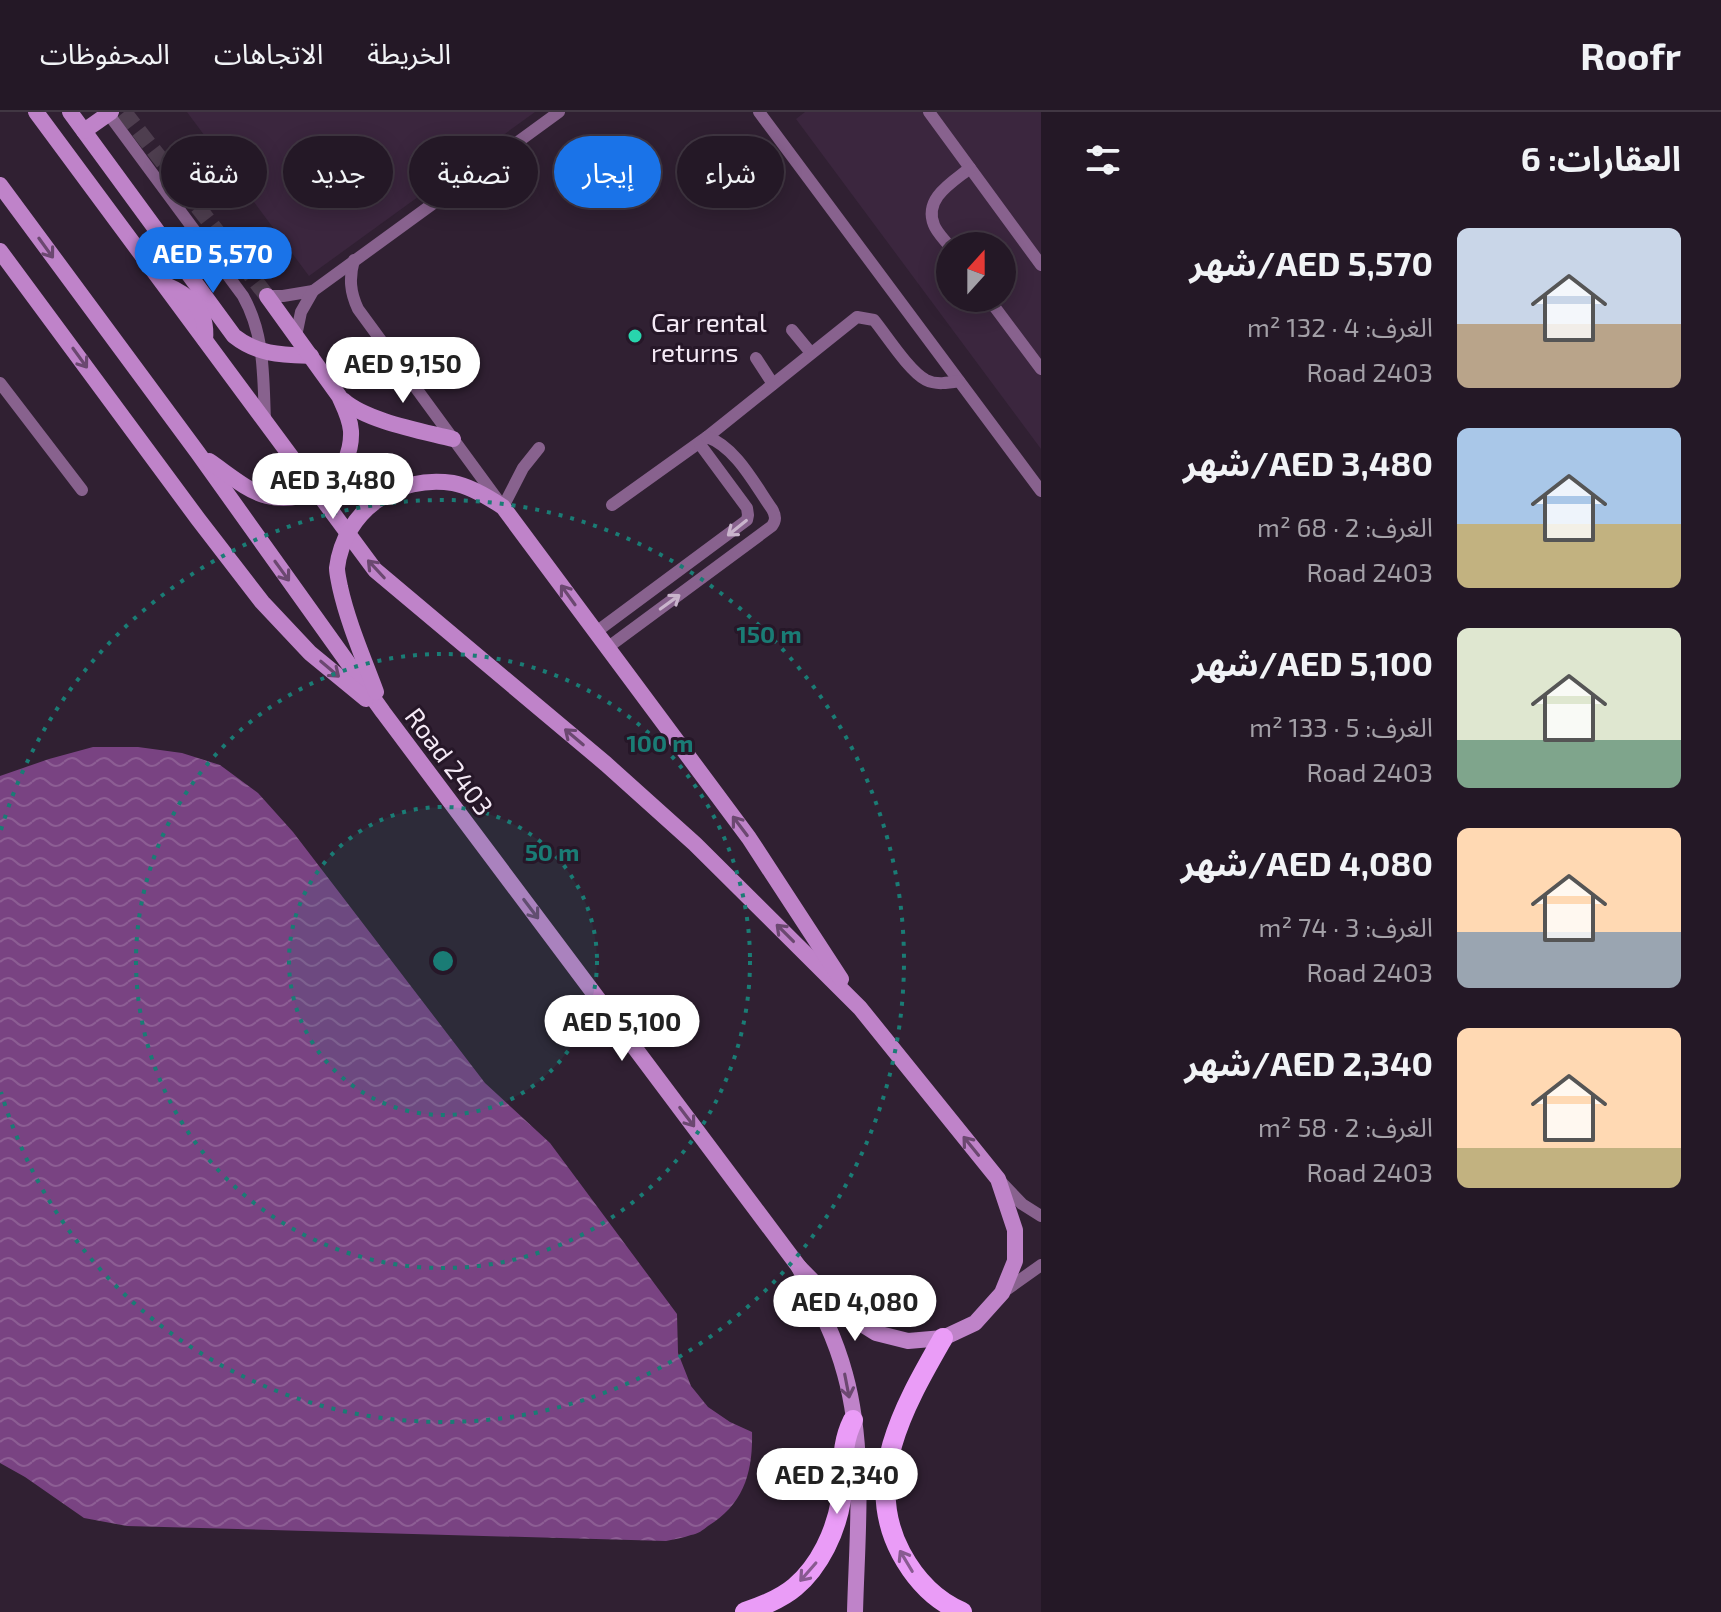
<!DOCTYPE html>
<html lang="ar">
<head>
<meta charset="utf-8">
<style>
  :root { --surface:#241826; --page:#2c212e; --text:#f1f3f6; --muted:#a3a0a7; --line:#413743; --accent:#1a73e8 }
  body { margin:0; font-family:"Exo 2","Noto Sans Arabic",sans-serif; background:var(--page); color:var(--text); direction:rtl; height:100vh; display:flex; flex-direction:column; font-size:30px; white-space:nowrap }
  * { box-sizing:border-box; margin:0 }
  p { font-size:26px; color:var(--muted) }
  .icon { flex:none; width:44px; height:44px; fill:none; stroke:currentColor; stroke-width:2; stroke-linecap:round; stroke-linejoin:round }
  .map { position:relative; flex:1; overflow:hidden; direction:ltr }
  .sheet { display:flex; flex-direction:column; background:var(--surface); width:680px }
  .sheet>* { flex:none }
  .top-card { position:absolute; left:24px; top:24px; width:760px; height:72px; direction:rtl; display:flex; gap:16px }
  .needle { width:52px; rotate:21deg }
  .tools { position:absolute; left:936px; top:120px; display:grid; gap:16px }
  .tools a { display:grid; place-items:center; width:80px; height:80px; border-radius:50%; background:var(--surface); box-shadow:0 4px 20px #0003,0 0 0 2px var(--line); font-size:40px }
  .price { position:absolute; translate:-50% -68px; padding:0 18px; border-radius:28px; background:#fff; color:#222; font-size:26px; line-height:52px; filter:drop-shadow(0 2px 4px #0008) }
  .price::after { content:''; position:absolute; left:50%; top:48px; width:24px; height:18px; margin-left:-12px; background:inherit; clip-path:polygon(0 0,100% 0,50% 100%) }
  .price.current { background:var(--accent); color:#fff }
  ul { padding:0; list-style:none }
  li { display:flex; align-items:center; gap:24px; height:200px; padding:0 40px }
  li span { display:grid; place-items:center; flex:none; width:224px; height:160px; border-radius:12px; color:#555 }
  li>.icon { margin-inline-start:auto }
  span .icon { width:96px; height:96px; fill:#fffc; stroke-width:1 }
  li b { font-size:34px }
  h2 { display:flex; justify-content:space-between; align-items:center; height:96px; padding:0 40px; font-size:34px }
  .pill { padding:0 28px; border-radius:36px; background:var(--surface); box-shadow:0 4px 20px #0003,0 0 0 2px var(--line); font-size:28px; line-height:72px }
  .pill.current { background:var(--accent); color:#fff }
  header { display:flex; align-items:center; gap:48px; box-sizing:border-box; height:112px; padding:0 40px; background:var(--surface); border-bottom:2px solid var(--line) }
  header strong { font-size:38px }
  nav { display:flex; gap:44px; margin-inline-start:auto; font-size:28px }
  main { display:flex; flex:1; min-height:0 }
  .map>svg:first-child { display:block }
  .built { fill:#3b263e; fill-rule:evenodd }
  .water { fill:url(#water-waves) }
  .lines { fill:none; stroke-linecap:round; stroke-linejoin:round }
  .secondary-tunnel { stroke:#4e3e4f; stroke-width:16; stroke-dasharray:16 8; stroke-linecap:butt }
  .service { stroke:#88628e; stroke-width:12 }
  .secondary { stroke:#bf83c9; stroke-width:16 }
  .primary { stroke:#ea9cf7; stroke-width:20 }
  .oneway { stroke:#6b4870 }
  .oneway2 { stroke:#c9b4cc }
  .oneway3 { stroke:#885a90 }
  .ring { fill:none; stroke:#1a7c75; stroke-width:4; stroke-dasharray:4 8 }
  .poi-dot { fill:#28d5ad; stroke:#261728; stroke-width:3 }
  .labels { text-anchor:middle; dominant-baseline:central; stroke-width:6; stroke-linejoin:round; paint-order:stroke }
  .poi-label { font-size:26px; fill:#f5eaf6; stroke:#261728; text-anchor:start }
  .street-label { font-size:26px; fill:#f5eaf6; stroke:#261728 }
  .centre { fill:#1a7c75; stroke:#261728; stroke-width:4 }
  .ring-label { font-size:24px; text-anchor:middle; font-weight:bold; fill:#1a7c75; stroke:#261728; stroke-width:6; stroke-linejoin:round; paint-order:stroke }
</style>
</head>
<body>
<header>
<strong>Roofr</strong>
<nav><a>الخريطة</a><a>الاتجاهات</a><a>المحفوظات</a></nav>
</header>
<main>
<section class="sheet">
<h2>العقارات: 6<svg class="icon" aria-label="filters" viewBox="0 0 24 24"><path d="M4 7h16M4 17h16"/><circle cx="9" cy="7" r="2"/><circle cx="15" cy="17" r="2"/></svg></h2>
<ul>
<li><span style="background:linear-gradient(#c9d6e8 60%,#b9a48a 0)"><svg class="icon" aria-label="home" viewBox="0 0 24 24"><path d="M3 11l9-7 9 7M6 9v11h12V9"/></svg></span><div><b>AED 5,570/شهر</b><p>الغرف: 4 · 132 m²</p><p>Road 2403</p></div></li>
<li><span style="background:linear-gradient(#a9c7e8 60%,#c2b280 0)"><svg class="icon" aria-label="home" viewBox="0 0 24 24"><path d="M3 11l9-7 9 7M6 9v11h12V9"/></svg></span><div><b>AED 3,480/شهر</b><p>الغرف: 2 · 68 m²</p><p>Road 2403</p></div></li>
<li><span style="background:linear-gradient(#dfe7d0 70%,#7fa58c 0)"><svg class="icon" aria-label="home" viewBox="0 0 24 24"><path d="M3 11l9-7 9 7M6 9v11h12V9"/></svg></span><div><b>AED 5,100/شهر</b><p>الغرف: 5 · 133 m²</p><p>Road 2403</p></div></li>
<li><span style="background:linear-gradient(#ffd9b3 65%,#9aa5b1 0)"><svg class="icon" aria-label="home" viewBox="0 0 24 24"><path d="M3 11l9-7 9 7M6 9v11h12V9"/></svg></span><div><b>AED 4,080/شهر</b><p>الغرف: 3 · 74 m²</p><p>Road 2403</p></div></li>
<li><span style="background:linear-gradient(#ffd9b3 75%,#c2b280 0)"><svg class="icon" aria-label="home" viewBox="0 0 24 24"><path d="M3 11l9-7 9 7M6 9v11h12V9"/></svg></span><div><b>AED 2,340/شهر</b><p>الغرف: 2 · 58 m²</p><p>Road 2403</p></div></li>
</ul>
</section>
<div class="map">
<svg width="1041" height="1500" viewBox="0 0 1041 1500">
  <defs>
    <pattern id="water-waves" width="16" height="10" patternUnits="userSpaceOnUse" patternTransform="scale(2)"><rect width="16" height="10" fill="#794382"/><path d="M0 5q4-4 8 0t8 0" fill="none" stroke="#8d5e94"/></pattern>
  </defs>
  <rect width="100%" height="100%" fill="#302032"/>
  <g class="built">
    <polygon points="187,0 535,0 309,164"/>
    <path d="M805,0H1041V337L796,7ZM950,134H1002V186H950Z"/>
  </g>
  <path class="water" d="M93,635H138L182,641L220,653L258,681L293,720L485,971L550,1031L677,1202L678,1241L691,1274L708,1295L730,1310L752,1320C753,1360 744,1392 708,1414C703,1418 698,1422 691,1423C683,1426 674,1427 666,1429L127,1414L84,1406L25,1365L0,1351V664L49,647Z"/>
  <g class="lines">
    <polyline class="secondary-tunnel" points="124,0 267,184"/>
    <g class="service">
      <path d="M107,0L243,184C265,223 263,264 265,308"/>
      <polyline points="759,0 1041,379"/>
      <polyline points="929,0 1041,153"/>
      <path d="M950,135C945,128 937,121 934,113C923,86 953,70 970,56"/>
      <path d="M354,148C349,166 350,180 358,197L503,395L523,356L539,336"/>
      <polyline points="267,184 283,184 313,179"/>
      <polyline points="988,186 1041,257"/>
      <polyline points="792,218 811,241"/>
      <polyline points="296,224 301,200 313,179 559,0"/>
      <polyline points="756,246 773,272"/>
      <polyline points="0,271 82,378"/>
      <path d="M612,393L707,325L857,205L874,208C887,224 909,259 926,268C936,273 948,271 959,269"/>
      <polyline points="596,520 747,408 748,403 747,396 699,331"/>
      <path d="M607,536L772,414C776,408 776,404 772,397C755,373 736,335 707,325"/>
      <polyline points="1001,1070 1022,1092 1041,1104"/>
      <polyline points="1002,1181 1041,1153"/>
    </g>
    <g class="secondary">
      <polyline points="36,0 375,458 606,652 695,732 860,896 998,1067 1015,1118 1015,1149 1002,1181 975,1211 943,1226 908,1229 876,1221 844,1201 799,1155"/>
      <path d="M70,0L234,224C258,243 282,243 311,244"/>
      <polyline points="84,19 111,0"/>
      <path d="M0,73L198,341L383,600L799,1155C817,1190 835,1224 845,1262C866,1338 857,1422 855,1500"/>
      <polyline points="0,139 198,407 262,490 310,541 366,587"/>
      <path d="M164,172C190,183 208,197 205,228"/>
      <path d="M343,288C366,309 422,319 453,327"/>
      <path d="M209,349C227,361 247,379 267,384C310,394 353,364 351,319C350,306 344,295 339,284L267,184"/>
      <path d="M376,580C363,545 348,511 340,475C339,469 337,462 337,456C344,399 397,362 453,371C470,374 488,385 503,395L749,726L841,867"/>
    </g>
    <g class="primary">
      <path d="M943,1226C906,1291 861,1366 901,1441C915,1467 934,1488 962,1500"/>
      <path d="M745,1500C763,1494 781,1487 795,1475C820,1454 836,1419 841,1388C845,1358 839,1336 853,1308"/>
    </g>
  </g>
  <defs><path id="oneway-shaft" d="M-6 0H5M1.5-3L5.5 0L1.5 3" fill="none" stroke-width="1.6" stroke-linecap="round" stroke-linejoin="round" transform="scale(2)"/></defs>
  <g class="oneway">
    <use href="#oneway-shaft" transform="translate(46 136) rotate(54)"/>
    <use href="#oneway-shaft" transform="translate(80 246) rotate(54)"/>
    <use href="#oneway-shaft" transform="translate(376 457) rotate(-133)"/>
    <use href="#oneway-shaft" transform="translate(282 459) rotate(54)"/>
    <use href="#oneway-shaft" transform="translate(568 483) rotate(-126)"/>
    <use href="#oneway-shaft" transform="translate(330 557) rotate(40)"/>
    <use href="#oneway-shaft" transform="translate(574 625) rotate(-140)"/>
    <use href="#oneway-shaft" transform="translate(740 714) rotate(-127)"/>
    <use href="#oneway-shaft" transform="translate(531 797) rotate(53)"/>
    <use href="#oneway-shaft" transform="translate(785 821) rotate(-135)"/>
    <use href="#oneway-shaft" transform="translate(687 1005) rotate(53)"/>
    <use href="#oneway-shaft" transform="translate(971 1034) rotate(-129)"/>
    <use href="#oneway-shaft" transform="translate(847 1274) rotate(79)"/>
  </g>
  <g class="oneway2">
    <use href="#oneway-shaft" transform="translate(737 416) rotate(141)"/>
    <use href="#oneway-shaft" transform="translate(670 490) rotate(-36)"/>
  </g>
  <g class="oneway3">
    <use href="#oneway-shaft" transform="translate(906 1449) rotate(-121)"/>
    <use href="#oneway-shaft" transform="translate(808 1460) rotate(131)"/>
  </g>
  <circle cx="443" cy="849" r="154" fill="#1a7c75" fill-opacity=".12"/>
  <g class="ring">
    <circle cx="443" cy="849" r="154"/>
    <circle cx="443" cy="849" r="307"/>
    <path d="M1 718A461 461 0 1 1 1 980"/>
  </g>
  <circle class="poi-dot" cx="635" cy="224" r="8"/>
  <g class="labels">
    <g class="poi-label">
      <text x="651" y="209">Car rental<tspan x="651" dy="30">returns</tspan></text>
    </g>
    <g class="street-label">
      <text transform="translate(450 649) rotate(53)">Road 2403</text>
    </g>
  </g>
  <circle cx="443" cy="849" r="12" class="centre"/>
  <g class="ring-label">
    <text x="769" y="531">150 m</text>
    <text x="660" y="640">100 m</text>
    <text x="552" y="749">50 m</text>
  </g>
</svg>
<div class="tools">
<a><svg class="needle" viewBox="-14 -14 28 28"><path d="M0-13l5 13h-10z" fill="#e53935"/><path d="M0 13l5-13h-10z" fill="#a3a0a7"/></svg></a>
</div>
<b class="price current" style="left:213px;top:183px">AED 5,570</b>
<b class="price" style="left:403px;top:293px">AED 9,150</b>
<b class="price" style="left:333px;top:409px">AED 3,480</b>
<b class="price" style="left:622px;top:951px">AED 5,100</b>
<b class="price" style="left:855px;top:1231px">AED 4,080</b>
<b class="price" style="left:837px;top:1404px">AED 2,340</b>
<div class="top-card">
<a class="pill">شراء</a>
<a class="pill current">إيجار</a>
<a class="pill">تصفية</a>
<a class="pill">جديد</a>
<a class="pill">شقة</a>
</div>
</div>
</main>
</body>
</html>
